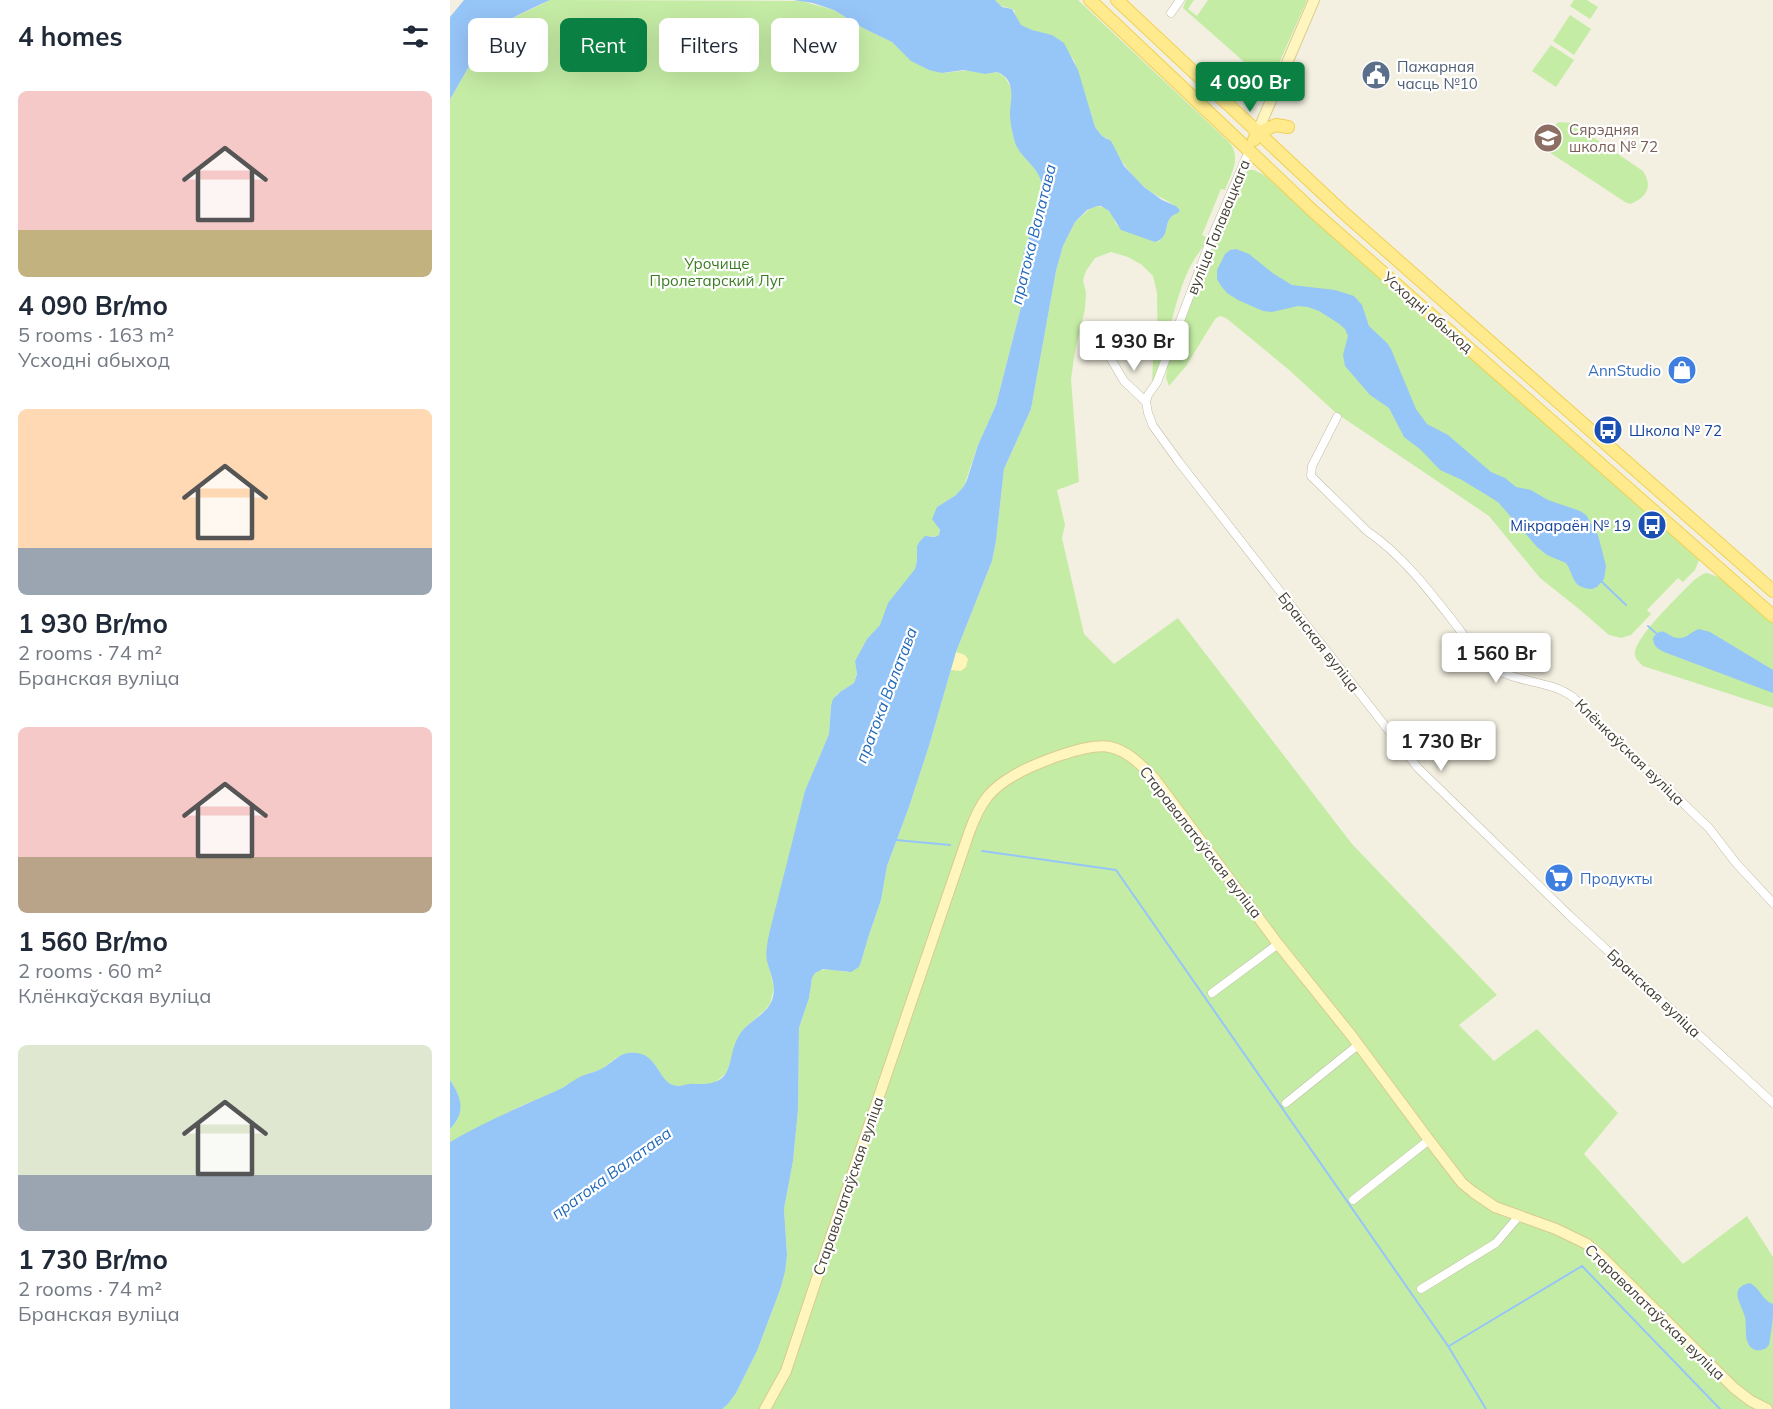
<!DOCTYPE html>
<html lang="en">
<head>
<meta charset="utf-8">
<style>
  :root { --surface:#fff; --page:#f6f6f7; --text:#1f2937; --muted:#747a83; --accent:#0b8043 }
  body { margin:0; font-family:Mulish,sans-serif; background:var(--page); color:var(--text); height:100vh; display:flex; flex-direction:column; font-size:22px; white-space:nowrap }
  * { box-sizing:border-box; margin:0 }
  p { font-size:20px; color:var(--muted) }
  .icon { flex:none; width:33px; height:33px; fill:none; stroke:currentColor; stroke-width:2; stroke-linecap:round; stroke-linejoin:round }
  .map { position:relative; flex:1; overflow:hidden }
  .details { display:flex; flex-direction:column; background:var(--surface); width:450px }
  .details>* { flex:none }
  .hud { position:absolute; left:18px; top:18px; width:570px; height:54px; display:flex; gap:12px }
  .price { position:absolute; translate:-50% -51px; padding:0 14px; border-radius:6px; background:#fff; color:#222; font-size:20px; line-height:39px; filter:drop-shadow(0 2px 3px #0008) }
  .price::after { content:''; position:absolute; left:50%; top:36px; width:18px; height:14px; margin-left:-9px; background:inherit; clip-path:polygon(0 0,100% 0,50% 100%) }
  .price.active { background:var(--accent); color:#fff }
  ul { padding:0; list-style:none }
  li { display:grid; align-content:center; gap:12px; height:318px; padding:0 18px }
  li span { display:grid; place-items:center; height:186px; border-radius:9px; color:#555 }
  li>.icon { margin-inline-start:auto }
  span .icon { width:108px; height:108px; fill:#fffc; stroke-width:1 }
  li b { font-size:26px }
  h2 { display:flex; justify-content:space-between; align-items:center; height:72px; padding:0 18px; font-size:26px }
  .tag { padding:0 21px; border-radius:9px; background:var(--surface); box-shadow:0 6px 24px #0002; font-size:21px; line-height:54px }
  .tag.active { background:var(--accent); color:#fff }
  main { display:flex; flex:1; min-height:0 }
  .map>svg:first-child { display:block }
  .green { fill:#c5eca5 }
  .sand { fill:#fdf6b8 }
  .water { fill:#96c5f8 }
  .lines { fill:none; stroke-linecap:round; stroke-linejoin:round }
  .stream { stroke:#96c5f8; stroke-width:2 }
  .street-casing { stroke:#c2bba6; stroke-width:9 }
  .secondary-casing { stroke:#d8cc8c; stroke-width:12 }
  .primary-casing { stroke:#f0d153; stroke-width:14 }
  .street { stroke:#fff; stroke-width:8 }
  .secondary { stroke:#fff6bf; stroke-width:10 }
  .primary { stroke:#ffeb8e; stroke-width:12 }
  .labels { text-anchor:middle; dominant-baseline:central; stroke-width:4.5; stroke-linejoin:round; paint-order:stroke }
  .service-label { font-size:15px; fill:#4e5e75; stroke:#fff; text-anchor:start }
  .education-label { font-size:15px; fill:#785e54; stroke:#fff; text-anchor:start }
  .street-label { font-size:15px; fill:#453f32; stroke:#fff }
  .park-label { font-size:15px; fill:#397c20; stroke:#fff }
  .shop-label { font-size:15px; fill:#366cbe; stroke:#fff; text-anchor:end }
  .transit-label { font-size:15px; fill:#164399; stroke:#fff; text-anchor:start }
  .water-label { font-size:16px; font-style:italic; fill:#2169bb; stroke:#fff }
</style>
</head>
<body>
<main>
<section class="details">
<h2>4 homes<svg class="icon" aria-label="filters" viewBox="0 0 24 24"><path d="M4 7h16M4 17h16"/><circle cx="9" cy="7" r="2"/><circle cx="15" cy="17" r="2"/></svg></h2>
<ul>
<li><span style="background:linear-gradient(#f6c9c9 75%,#c2b280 0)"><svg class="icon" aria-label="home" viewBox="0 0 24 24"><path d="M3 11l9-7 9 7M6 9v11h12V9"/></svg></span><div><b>4 090 Br/mo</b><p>5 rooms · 163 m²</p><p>Усходні абыход</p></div></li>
<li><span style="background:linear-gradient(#ffd9b3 75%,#9aa5b1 0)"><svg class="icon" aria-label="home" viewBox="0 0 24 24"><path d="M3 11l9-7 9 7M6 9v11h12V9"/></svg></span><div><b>1 930 Br/mo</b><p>2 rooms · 74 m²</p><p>Бранская вуліца</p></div></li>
<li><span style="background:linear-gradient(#f6c9c9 70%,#b9a48a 0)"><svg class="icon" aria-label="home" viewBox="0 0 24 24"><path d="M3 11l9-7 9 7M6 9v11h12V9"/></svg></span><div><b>1 560 Br/mo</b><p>2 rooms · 60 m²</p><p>Клёнкаўская вуліца</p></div></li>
<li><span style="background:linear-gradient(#dfe7d0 70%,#9aa5b1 0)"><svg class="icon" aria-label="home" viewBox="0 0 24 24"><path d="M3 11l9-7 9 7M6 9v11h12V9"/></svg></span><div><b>1 730 Br/mo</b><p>2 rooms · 74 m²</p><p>Бранская вуліца</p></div></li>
</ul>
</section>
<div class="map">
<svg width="1323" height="1409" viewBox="0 0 1323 1409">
  <rect width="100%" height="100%" fill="#f3f0e1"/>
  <g class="green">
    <path d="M100,0L351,1L384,10L413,28L442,42L450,49L492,73L520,70L535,74L547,72L554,76L562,89L561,123L564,140L572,154L590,175L593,184V203L589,219L579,237L574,254L573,290L571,307L546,405L528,445L514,486L506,495L487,507L488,527L490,532L489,535L485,537L479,536L467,551V559L465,569L427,630L417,639L408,656L405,661L407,673L404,683L387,694L381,706L379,734L366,765L318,962L324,988L320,1004L315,1010L296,1027L276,1073L265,1083L259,1085L225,1086L218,1083L214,1079L203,1062L198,1058L186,1054L166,1058L152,1069L135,1075L107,1091L71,1106L0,1142V1129C16,1112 11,1098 0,1080V99C12,80 28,47 43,32C58,18 81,10 100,0Z"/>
    <path d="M545,0H628L779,142C792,157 781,174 775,190L771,189L752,235L759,238C753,247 746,256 741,265C722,302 719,346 702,385L703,359L708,357L707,293L703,276L692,265L678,257L661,252L645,258L636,271L633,280L636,293L635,309L625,351L621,379L629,482L607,490L615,525L612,538L634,634L664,664L728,618L902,844L1047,995L1009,1025L1044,1061L1087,1029L1168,1113L1134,1154L1233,1264L1297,1216L1323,1257V1409H272L278,1404L286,1393L307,1351L330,1290L335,1272L337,1254L334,1209L343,1161L348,1110L349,1028L359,998L362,978L365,973L370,970L381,969L397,972L409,967L411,962L419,935L431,900L437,866L459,807L479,746L506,652L542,561L546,541L554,469L581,409L606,271L613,246L625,222L642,207L647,206L655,208L662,214L666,224L674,231L687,234L705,242L709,241L714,236L719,219L730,210C725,203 707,197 698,190C681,176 668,157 657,138L652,136L645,127L624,60L602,35C591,33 572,32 567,20C566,17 565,14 564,10C556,5 552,10 545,0Z"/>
    <polygon points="736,0 744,0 738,9 747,16 758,0 857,0 822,79 818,83 733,8"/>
    <polygon points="1124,0 1137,0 1148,7 1140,19 1120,6"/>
    <polygon points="1120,15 1141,29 1124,55 1103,41"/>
    <polygon points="1101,45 1124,60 1106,87 1082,71"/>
    <path d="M1109,122L1122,123L1193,171C1203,187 1197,197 1180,204L1175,202L1096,150C1094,137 1097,129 1109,122Z"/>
    <polygon points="799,170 804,170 814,175 1244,555 1249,560 1245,570 1233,582 1228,578 1197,610 1201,614 1181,635 1171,638 1159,635 1129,609 1090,578 1039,516 886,413 838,369 776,318 770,316 765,319 736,366 719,386 716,378 717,367 744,291 792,176"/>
    <path d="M1257,573L1271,578L1323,622V708L1193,666C1190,663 1186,660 1185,655C1183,638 1232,593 1244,580L1253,574Z"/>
  </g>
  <polygon class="sand" points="506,652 515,655 518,659 516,667 511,671 501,670"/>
  <g class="water">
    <path d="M14,0H100C81,9 58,18 43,32C27,48 13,79 0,99V17Z"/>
    <path d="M343,0H545L552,7L562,9L571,25L582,30L602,35L614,43L628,70L645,127L652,136L661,141L674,166L694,187L712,200L726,206L730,210L728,213C710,219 723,237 705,242L671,230L659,211L651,206H647L637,210L625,222L613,246L606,271L581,409L554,469L546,541L542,561L506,652L479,746L459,807L437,866L431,900L419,935L411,962L409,967L401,972L373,969L365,973L362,978L359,998L349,1028L348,1110L343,1161L334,1209L337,1255L335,1272L330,1290L307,1351L286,1393L278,1404L272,1409H0V1142C34,1122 70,1107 106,1091C116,1087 124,1079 134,1075C139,1073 145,1072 151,1069C160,1065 167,1055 178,1053C208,1049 207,1080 223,1085C231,1088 237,1083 245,1084C289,1086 274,1059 290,1034C299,1020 319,1014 323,997C326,984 320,973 317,961C315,951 318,940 320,930L355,791L379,734L381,706L383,699L390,692L404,683L407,674L405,661L417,639L430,625L438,603L465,569L467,560V546L470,541L475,536L485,537L489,535L490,530L482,519L487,507L506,495L514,486L517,480L528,445L546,405L571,307C574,288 570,269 574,251C579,230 593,221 593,195C594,164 567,161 563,135C561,127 560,120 560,112C561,97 566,79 547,72L535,74L514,70L492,73L479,70L461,61L442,42L413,28L384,10L363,3Z"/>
    <path d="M786,249L799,254L824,274L842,285L885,290L904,296L912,305L919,326L937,343L941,349L966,409L977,424L998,435L1041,472L1055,478L1066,487L1081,490L1098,500L1130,511L1136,515L1148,535L1156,566L1154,579L1147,587L1142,589C1121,588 1125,576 1116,563L1097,555L1087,547L1048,502L1012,480L990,470L971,450L954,437L939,408L920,395L895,366L893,355L898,336L895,329L888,323L869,311L858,307L848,306L822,312L813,311L788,300L777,293L771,286L767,279V270L775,254L780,250Z"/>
    <path d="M1249,629L1260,632L1323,670V693L1214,652C1208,649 1203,646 1203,638C1214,623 1217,639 1230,638C1237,638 1242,631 1249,629Z"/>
    <path d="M0,1080C12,1099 16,1112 0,1129Z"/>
    <path d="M1300,1283C1310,1288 1312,1300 1323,1304C1323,1314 1323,1322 1321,1332C1319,1340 1322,1348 1311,1350C1306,1351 1301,1349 1299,1345C1294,1337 1297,1326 1295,1317C1292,1304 1277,1288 1300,1283Z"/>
  </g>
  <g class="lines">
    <g class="stream">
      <polyline points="1150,580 1176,605"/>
      <polyline points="1198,626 1207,634"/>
      <polyline points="446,840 500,845"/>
      <polyline points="532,851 666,870 998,1346 1036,1409"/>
      <polyline points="999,1346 1132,1266 1270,1409"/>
    </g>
    <g class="street-casing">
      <g id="street">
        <polyline points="721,13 730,0"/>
        <polyline points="658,354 674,381 696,402 698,413 703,426 729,462 968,768 1119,915 1323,1103"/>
        <polyline points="696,402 698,395 707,382 761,239 799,151"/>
        <path d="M887,417L862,466L861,476L917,531C951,554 978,589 1003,621C1014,635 1025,653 1039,664C1065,685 1098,678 1124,698L1164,741L1210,781L1259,828L1286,863L1323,903"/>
        <polyline points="762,993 828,944"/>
        <polyline points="836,1103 908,1045"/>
        <polyline points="903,1200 979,1140"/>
        <polyline points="971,1289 1046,1243 1068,1217"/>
      </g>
    </g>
    <g class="secondary-casing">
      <g id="secondary">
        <polyline points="807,133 864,0"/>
        <path d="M315,1409L336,1371L372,1263L519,833C524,819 529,807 538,796C545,788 554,781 563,776C583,764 638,742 660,747C678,751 691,765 704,778L828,944L901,1035L979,1140L1012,1183L1023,1192L1045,1207L1106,1229L1137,1244L1149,1254L1284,1388L1301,1401L1317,1409"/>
      </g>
    </g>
    <g class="primary-casing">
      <g id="primary">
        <polyline points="640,0 864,212 1323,616"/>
        <polyline points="667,0 895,214 1323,591"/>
        <polyline points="804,140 807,133 826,125 838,127"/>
      </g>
    </g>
    <use href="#street" class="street"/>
    <use href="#secondary" class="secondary"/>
    <use href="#primary" class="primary"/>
  </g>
  <defs>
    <g id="civic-disc" transform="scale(1.5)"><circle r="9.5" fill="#5c6f8a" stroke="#fff"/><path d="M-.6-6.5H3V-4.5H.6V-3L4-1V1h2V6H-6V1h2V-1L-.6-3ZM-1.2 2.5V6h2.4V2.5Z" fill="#fff"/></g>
    <g id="school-disc" transform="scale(1.5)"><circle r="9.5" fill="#8d6e63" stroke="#fff"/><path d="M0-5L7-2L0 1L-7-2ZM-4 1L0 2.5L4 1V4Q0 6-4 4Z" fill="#fff"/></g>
    <g id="shop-disc" transform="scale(1.5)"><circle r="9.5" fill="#3f7fe0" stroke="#fff"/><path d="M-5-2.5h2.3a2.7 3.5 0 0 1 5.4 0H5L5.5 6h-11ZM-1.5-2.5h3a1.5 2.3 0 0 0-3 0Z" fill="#fff"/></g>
    <g id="bus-disc" transform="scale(1.5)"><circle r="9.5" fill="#1a4fb4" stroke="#fff"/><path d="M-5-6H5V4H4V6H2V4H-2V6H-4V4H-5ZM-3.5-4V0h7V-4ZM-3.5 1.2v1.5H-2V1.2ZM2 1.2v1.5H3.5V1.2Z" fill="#fff"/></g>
    <g id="supermarket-disc" transform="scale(1.5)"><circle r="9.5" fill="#3f7fe0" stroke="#fff"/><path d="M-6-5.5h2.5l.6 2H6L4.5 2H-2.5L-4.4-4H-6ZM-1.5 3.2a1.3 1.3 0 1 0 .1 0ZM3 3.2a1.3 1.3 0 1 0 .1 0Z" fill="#fff"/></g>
  </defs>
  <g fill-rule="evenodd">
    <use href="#civic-disc" x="926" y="75"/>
    <use href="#school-disc" x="1098" y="138"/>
    <use href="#shop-disc" x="1232" y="370"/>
    <use href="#bus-disc" x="1158" y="430"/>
    <use href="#bus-disc" x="1202" y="525"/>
    <use href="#supermarket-disc" x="1109" y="878"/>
  </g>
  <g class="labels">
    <g class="service-label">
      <text x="947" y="66">Пажарная<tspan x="947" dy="17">часць №10</tspan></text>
    </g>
    <g class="education-label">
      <text x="1119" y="129">Сярэдняя<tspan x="1119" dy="17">школа № 72</tspan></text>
    </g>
    <g class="street-label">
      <text transform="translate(768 227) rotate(-68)">вуліца Галавацкага</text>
      <text transform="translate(978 312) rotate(41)">Усходні абыход</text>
      <text transform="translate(869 642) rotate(52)">Бранская вуліца</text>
      <text transform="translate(1180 752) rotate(44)">Клёнкаўская вуліца</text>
      <text transform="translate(751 842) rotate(52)">Старавалатаўская вуліца</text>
      <text transform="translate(1204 993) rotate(43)">Бранская вуліца</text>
      <text transform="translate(398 1186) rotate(-71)">Старавалатаўская вуліца</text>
      <text transform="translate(1205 1312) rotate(44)">Старавалатаўская вуліца</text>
    </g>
    <g class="park-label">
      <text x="267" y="263">Урочище<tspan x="267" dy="17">Пролетарский Луг</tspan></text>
    </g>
    <g class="shop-label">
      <text x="1211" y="370">AnnStudio</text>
      <text x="1130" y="878" text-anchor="start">Продукты</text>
    </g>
    <g class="transit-label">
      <text x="1179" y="430">Школа № 72</text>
      <text x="1181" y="525" text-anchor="end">Мікрараён № 19</text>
    </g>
    <g class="water-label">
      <text transform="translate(583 234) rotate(-76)">пратока Валатава</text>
      <text transform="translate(436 695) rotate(-69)">пратока Валатава</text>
      <text transform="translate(161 1173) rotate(-36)">пратока Валатава</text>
    </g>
  </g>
</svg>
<b class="price active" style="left:800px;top:113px">4 090 Br</b>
<b class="price" style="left:684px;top:372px">1 930 Br</b>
<b class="price" style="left:1046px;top:684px">1 560 Br</b>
<b class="price" style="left:991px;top:772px">1 730 Br</b>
<div class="hud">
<a class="tag">Buy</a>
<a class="tag active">Rent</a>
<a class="tag">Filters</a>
<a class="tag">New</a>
</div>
</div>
</main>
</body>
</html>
